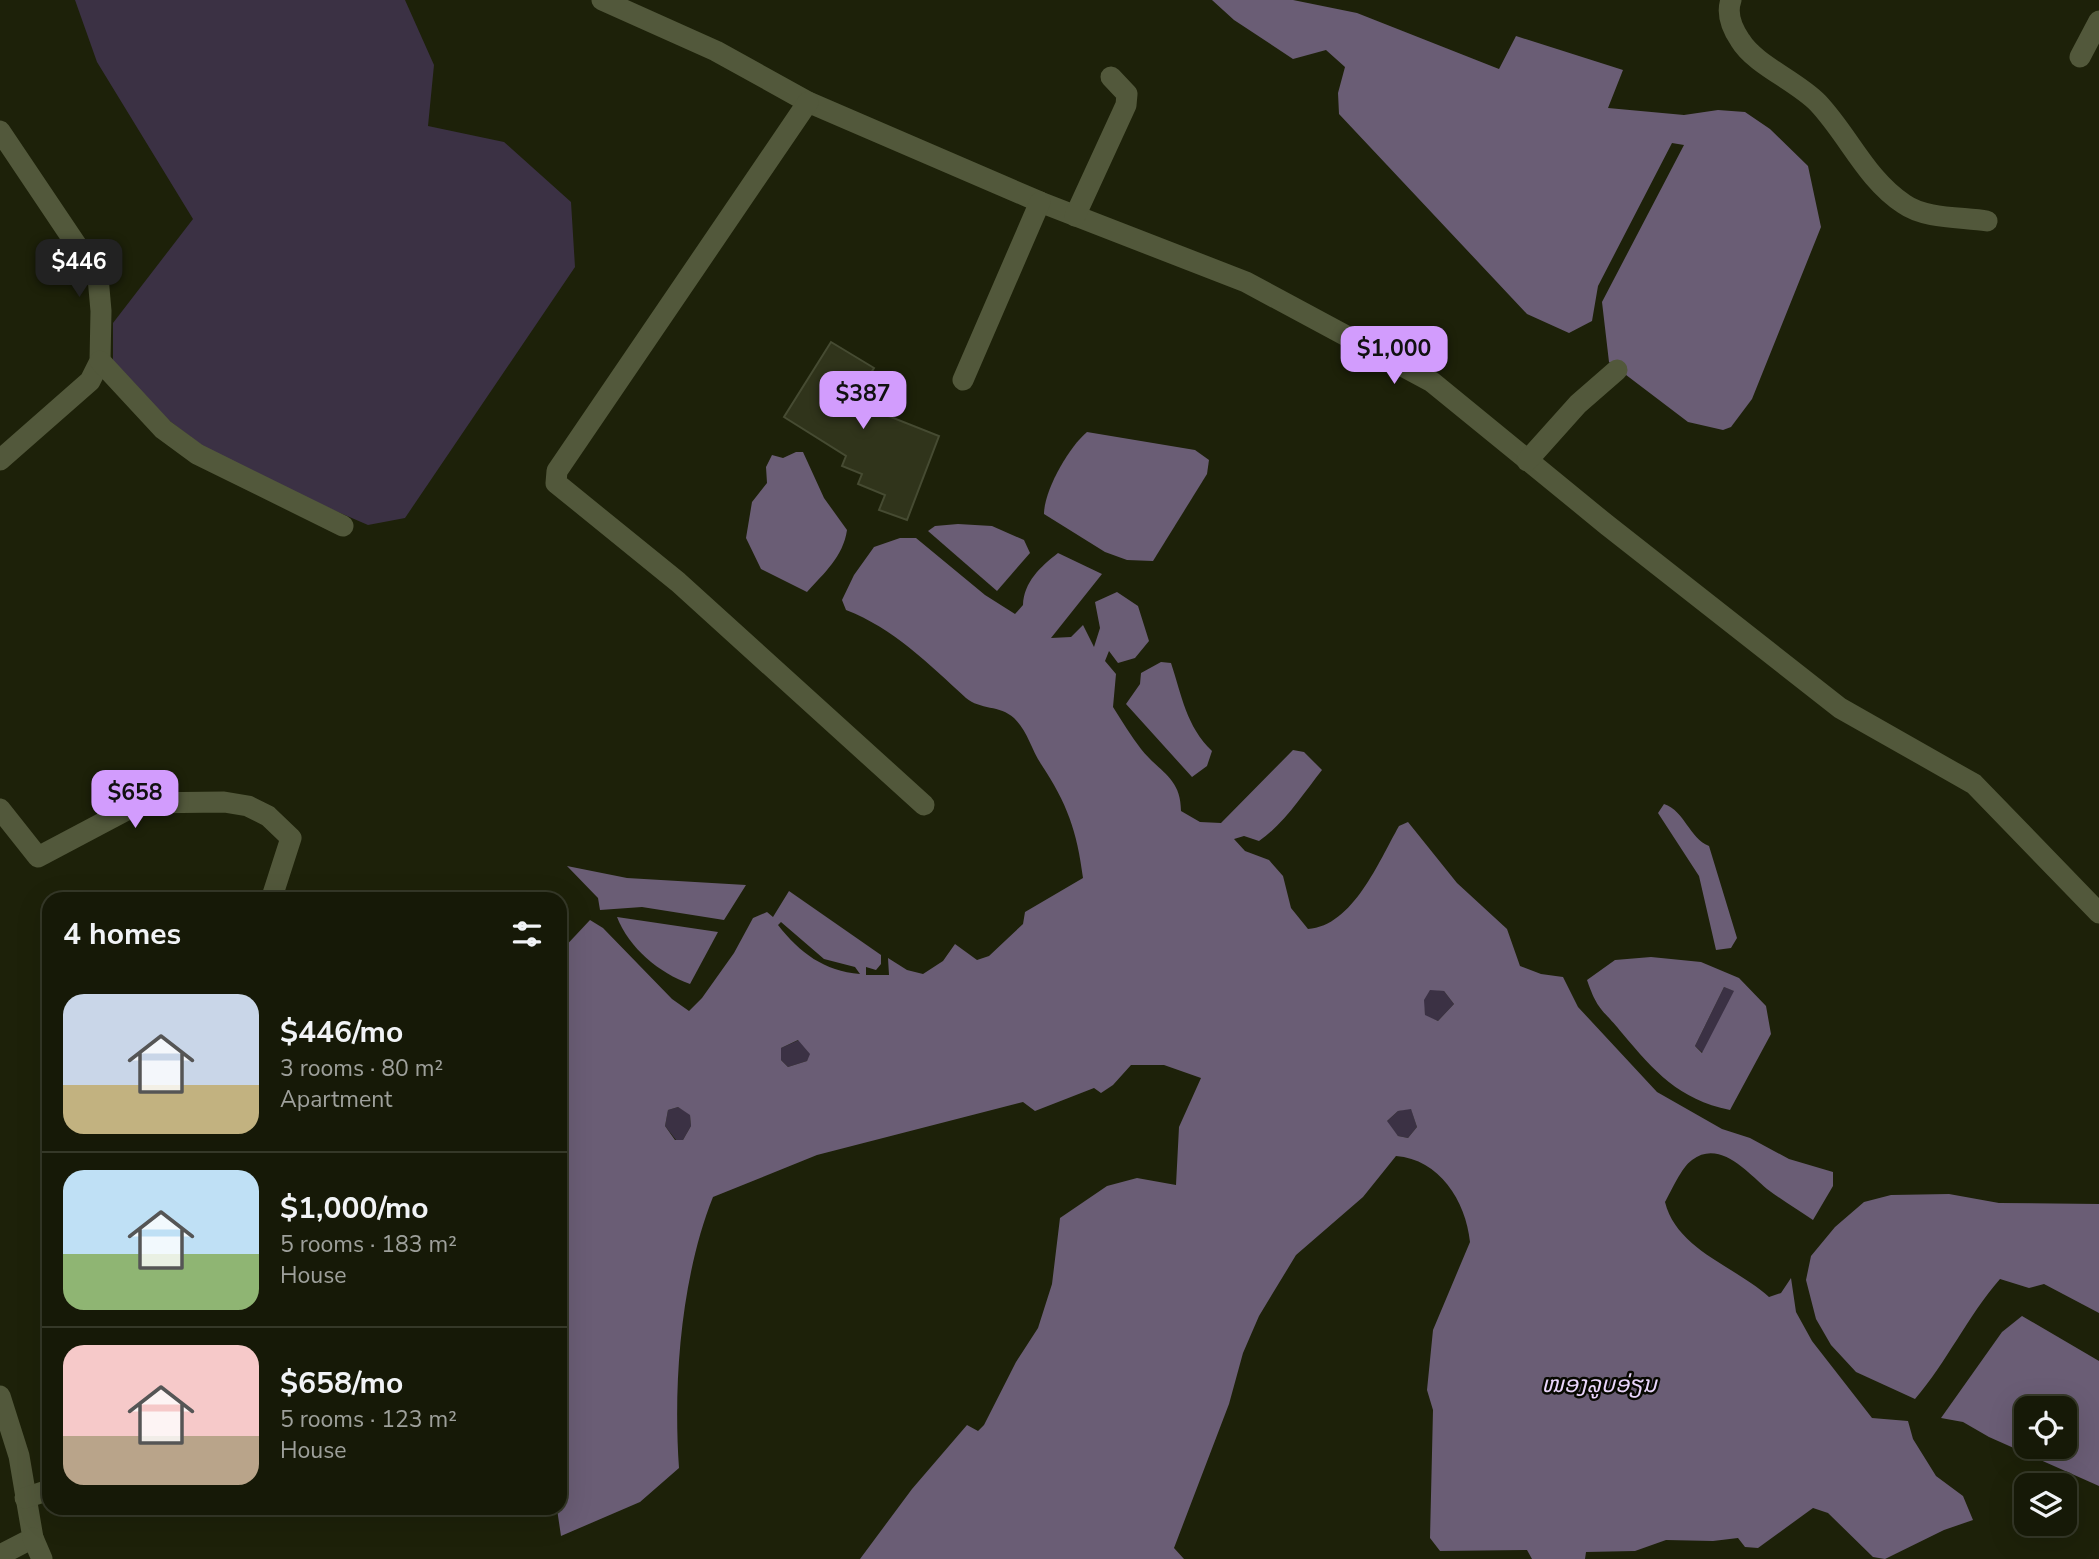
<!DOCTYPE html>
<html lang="en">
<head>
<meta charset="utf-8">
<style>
  :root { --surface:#161907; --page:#232615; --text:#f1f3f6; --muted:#9ea09b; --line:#353828; --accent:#d29cfd }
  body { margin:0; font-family:"Nunito Sans","Noto Sans Lao",sans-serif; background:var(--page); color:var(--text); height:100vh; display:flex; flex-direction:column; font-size:26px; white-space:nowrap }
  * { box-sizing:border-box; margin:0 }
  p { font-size:23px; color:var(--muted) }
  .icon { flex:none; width:38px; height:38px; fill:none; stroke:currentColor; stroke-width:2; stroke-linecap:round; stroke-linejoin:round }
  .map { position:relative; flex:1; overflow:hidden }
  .side { position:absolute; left:42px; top:892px; width:525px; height:623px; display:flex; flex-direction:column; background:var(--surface); border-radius:21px; box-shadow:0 7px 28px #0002,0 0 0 2px var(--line) }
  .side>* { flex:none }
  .controls { position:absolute; left:2014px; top:1396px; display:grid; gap:14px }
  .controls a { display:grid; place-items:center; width:63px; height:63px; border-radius:14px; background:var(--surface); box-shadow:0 7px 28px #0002,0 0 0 2px var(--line); font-size:35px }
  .price { position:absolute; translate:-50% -60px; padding:0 16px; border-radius:14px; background:var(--accent); color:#111; font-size:23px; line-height:46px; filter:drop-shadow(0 2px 4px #0008) }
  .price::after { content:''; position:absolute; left:50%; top:42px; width:21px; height:16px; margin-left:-10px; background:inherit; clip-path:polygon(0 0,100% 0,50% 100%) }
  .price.on { background:#222; color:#fff }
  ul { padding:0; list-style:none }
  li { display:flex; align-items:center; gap:21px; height:175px; padding:0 21px }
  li+li { border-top:2px solid var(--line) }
  li span { display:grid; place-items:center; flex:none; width:196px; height:140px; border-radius:21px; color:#555 }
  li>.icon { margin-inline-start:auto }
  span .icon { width:84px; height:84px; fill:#fffc; stroke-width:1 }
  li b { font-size:30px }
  h2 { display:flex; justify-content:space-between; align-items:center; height:84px; padding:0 21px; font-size:30px }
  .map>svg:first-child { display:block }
  .green { fill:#3b3144 }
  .water { fill:#6a5d75; fill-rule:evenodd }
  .building { fill:#30341b; stroke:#464b32; stroke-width:2 }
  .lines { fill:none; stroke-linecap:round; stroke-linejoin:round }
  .minor { stroke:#52583b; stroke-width:21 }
  .labels { text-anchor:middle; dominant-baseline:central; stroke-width:5; stroke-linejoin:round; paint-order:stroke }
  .water-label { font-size:23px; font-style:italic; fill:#ead6fc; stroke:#080902 }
</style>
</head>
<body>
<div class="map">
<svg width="2099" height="1559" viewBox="0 0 2099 1559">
  <rect width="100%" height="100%" fill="#1d2109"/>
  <g class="green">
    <polygon points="75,0 405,0 434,65 428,126 504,142 571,202 575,267 405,518 368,525 266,481 200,444 154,409 113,362 113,323 193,219 97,62"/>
    <polygon points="1724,987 1735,991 1703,1053 1695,1046"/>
    <polygon points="1430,989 1444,991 1454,1004 1438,1021 1425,1016 1423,1000"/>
    <polygon points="799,1040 811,1054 807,1061 788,1067 781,1060 781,1048"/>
    <polygon points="678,1107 690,1114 691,1126 683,1140 676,1140 665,1126 668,1110"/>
    <polygon points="1411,1108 1417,1127 1408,1138 1398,1136 1386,1122 1398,1111"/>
  </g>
  <g class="water">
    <polygon points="1212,0 1293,0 1357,13 1499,69 1516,36 1623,70 1608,108 1684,115 1718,110 1745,112 1770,129 1808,166 1821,227 1752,399 1731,427 1723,430 1688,422 1609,362 1602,302 1684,145 1672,143 1598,286 1592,321 1569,333 1527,314 1339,114 1338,93 1345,67 1326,50 1293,59 1234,20"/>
    <path d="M1087,432L1195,450L1209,460L1207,474L1153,561L1127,560L1105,552L1044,514C1044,490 1069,447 1087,432Z"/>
    <path d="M796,452H803L824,498L847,530C843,557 824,573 807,592L761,569L746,538L752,502L767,483L766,467L772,455L783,458Z"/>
    <polygon points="958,524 992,526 1024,540 1030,553 997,591 928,531 935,526"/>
    <path d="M900,538H916L985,595L1015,614L1023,605C1024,582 1040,567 1058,553L1102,574L1051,638L1071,637L1083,625L1094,647L1100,628L1095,602L1117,592L1138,606L1149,641L1135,658L1118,663L1109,651L1105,661L1116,674L1113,707C1122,721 1131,736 1141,749C1159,772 1181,777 1181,811L1200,822L1221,823L1293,750L1304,752L1322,770C1303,794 1284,824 1259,841L1244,836L1234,839L1245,851L1269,860L1283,876L1291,908L1308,929C1353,926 1379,861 1399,826L1408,822L1457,883L1507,929L1520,966L1541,974L1563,977L1578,1007L1657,1092L1722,1129L1750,1138L1789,1159L1833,1172V1186L1813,1220C1798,1210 1782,1200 1767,1189C1748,1173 1720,1139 1692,1160C1681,1168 1672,1190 1665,1202C1677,1250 1735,1266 1769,1297L1781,1293L1791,1278L1796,1312L1812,1341L1872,1418L1908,1421L1913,1439L1936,1476L1963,1496L1973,1520L1944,1530L1885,1559L1873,1557L1828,1513L1813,1508L1758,1548L1745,1547L1738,1538L1713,1541L1666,1540L1635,1551L1586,1552L1585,1559H1532L1527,1550L1440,1551L1430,1538L1433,1410L1427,1390L1433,1330L1470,1242C1466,1201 1439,1159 1396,1156L1363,1197L1296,1255L1259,1316L1243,1353L1229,1404L1174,1548L1184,1559H860L912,1489L967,1425L978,1431L984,1425L1016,1362L1038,1328L1052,1284L1060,1218L1107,1186L1137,1178L1176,1185L1179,1127L1201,1078L1164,1065H1131L1113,1085L1101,1093L1094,1088L1035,1111L1023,1102L817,1155L713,1197C681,1277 673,1383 679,1468L640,1502L561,1536L557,1509L560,1508V952L590,920L603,928L672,999L689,1011L702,998L734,953L753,918L767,912L773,917L789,891L881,955V964L876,970L866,967V975H889L888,958L907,970L923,974L943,961L955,944L977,960L989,956L1023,924L1025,912L1083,878C1077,831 1067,803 1041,764C1031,749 1028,732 1014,718C1000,705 980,710 966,698C929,664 893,628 846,610L842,600L854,575L874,547ZM781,922L824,959L855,967L860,974C824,971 800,953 778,925ZM1430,990L1444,991L1454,1004L1438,1021L1425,1015L1424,1000ZM798,1040L810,1054L807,1061L788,1067L781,1060V1048ZM678,1107L690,1115L691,1126L683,1140H675L665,1126L668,1110ZM1411,1109L1417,1127L1408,1138L1398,1136L1387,1121L1398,1111Z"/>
    <path d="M1161,662L1171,663C1182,696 1186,726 1212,751L1207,766L1192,777L1126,704L1140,684L1141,673Z"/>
    <path d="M1664,804C1685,811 1689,838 1709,846L1737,938L1731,948L1716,950L1699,876L1658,813Z"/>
    <polygon points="567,866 627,878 746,885 724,920 642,907 600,910 598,898"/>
    <path d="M617,917L718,932L690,984C659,973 629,948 617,917Z"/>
    <path d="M1651,957L1701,962L1739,978L1766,1006L1771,1034L1730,1110C1678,1099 1655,1072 1622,1033C1602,1008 1598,1012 1587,980L1615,960ZM1724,987L1734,991L1702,1053L1695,1046Z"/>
    <path d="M1949,1194L1999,1203L2099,1204V1313L2044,1284L2029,1288L2000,1279C1967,1317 1947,1362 1915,1399L1856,1372L1831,1345L1816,1319L1806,1280L1811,1256L1835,1227L1864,1202L1891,1195Z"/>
    <path d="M2022,1316L2099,1361V1486L1989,1437L1963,1422L1941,1418L2002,1332ZM2026,1409H2065V1447H2026Z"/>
  </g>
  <polygon class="building" points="831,342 874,368 853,402 939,436 907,520 879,510 885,495 858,484 862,474 842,466 846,456 784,417"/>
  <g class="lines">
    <g class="minor">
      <polyline points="602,0 716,51 808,102 1040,202 1246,282 1432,382 1607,525 1840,708 1974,784 2099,913"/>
      <path d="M1731,0C1726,14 1732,28 1740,40C1755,65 1797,81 1818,103C1849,136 1866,179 1904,204C1925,219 1962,217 1987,221"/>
      <polyline points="2080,57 2099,21"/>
      <polyline points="808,102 557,471 556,483 678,582 924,805"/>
      <polyline points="0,131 98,277 101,311 100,361 90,381 0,460"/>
      <polyline points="1075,216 1126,105 1127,94 1111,77"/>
      <polyline points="100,361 163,429 197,454 343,526"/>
      <polyline points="963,380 1040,202"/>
      <polyline points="1527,461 1578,404 1617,370"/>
      <polyline points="0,809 38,857 140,803 224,802 248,806 268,816 291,838 271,900"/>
      <polyline points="0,1396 19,1456 33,1538 0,1555"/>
      <polyline points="25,1498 49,1490"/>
      <polyline points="33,1538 42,1559"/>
    </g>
  </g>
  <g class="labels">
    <g class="water-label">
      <text x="1599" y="1384">ໜອງລູບອ່ຽນ</text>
    </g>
  </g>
</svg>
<div class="controls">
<a><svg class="icon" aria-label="locate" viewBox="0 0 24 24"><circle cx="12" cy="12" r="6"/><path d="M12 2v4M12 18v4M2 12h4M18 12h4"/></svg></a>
<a><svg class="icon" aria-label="layers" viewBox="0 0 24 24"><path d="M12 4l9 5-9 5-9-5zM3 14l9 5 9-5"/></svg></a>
</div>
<b class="price on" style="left:79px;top:299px">$446</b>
<b class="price" style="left:1394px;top:386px">$1,000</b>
<b class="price" style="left:863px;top:431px">$387</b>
<b class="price" style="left:135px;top:830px">$658</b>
<section class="side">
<h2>4 homes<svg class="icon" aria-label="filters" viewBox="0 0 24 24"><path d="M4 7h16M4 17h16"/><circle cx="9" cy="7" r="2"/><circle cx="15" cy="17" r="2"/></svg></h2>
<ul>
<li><span style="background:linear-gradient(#c9d6e8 65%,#c2b280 0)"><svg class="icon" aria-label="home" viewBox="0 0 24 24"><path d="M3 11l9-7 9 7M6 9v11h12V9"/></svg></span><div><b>$446/mo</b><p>3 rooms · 80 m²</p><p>Apartment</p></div></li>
<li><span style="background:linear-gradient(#bfe0f5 60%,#8fb573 0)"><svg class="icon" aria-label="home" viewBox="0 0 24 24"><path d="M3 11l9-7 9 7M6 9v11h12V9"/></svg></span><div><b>$1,000/mo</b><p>5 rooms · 183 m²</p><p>House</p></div></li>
<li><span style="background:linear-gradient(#f6c9c9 65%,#b9a48a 0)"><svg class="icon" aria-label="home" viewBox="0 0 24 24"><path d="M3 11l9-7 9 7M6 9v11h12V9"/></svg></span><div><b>$658/mo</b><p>5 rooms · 123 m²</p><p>House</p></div></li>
</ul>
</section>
</div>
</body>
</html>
